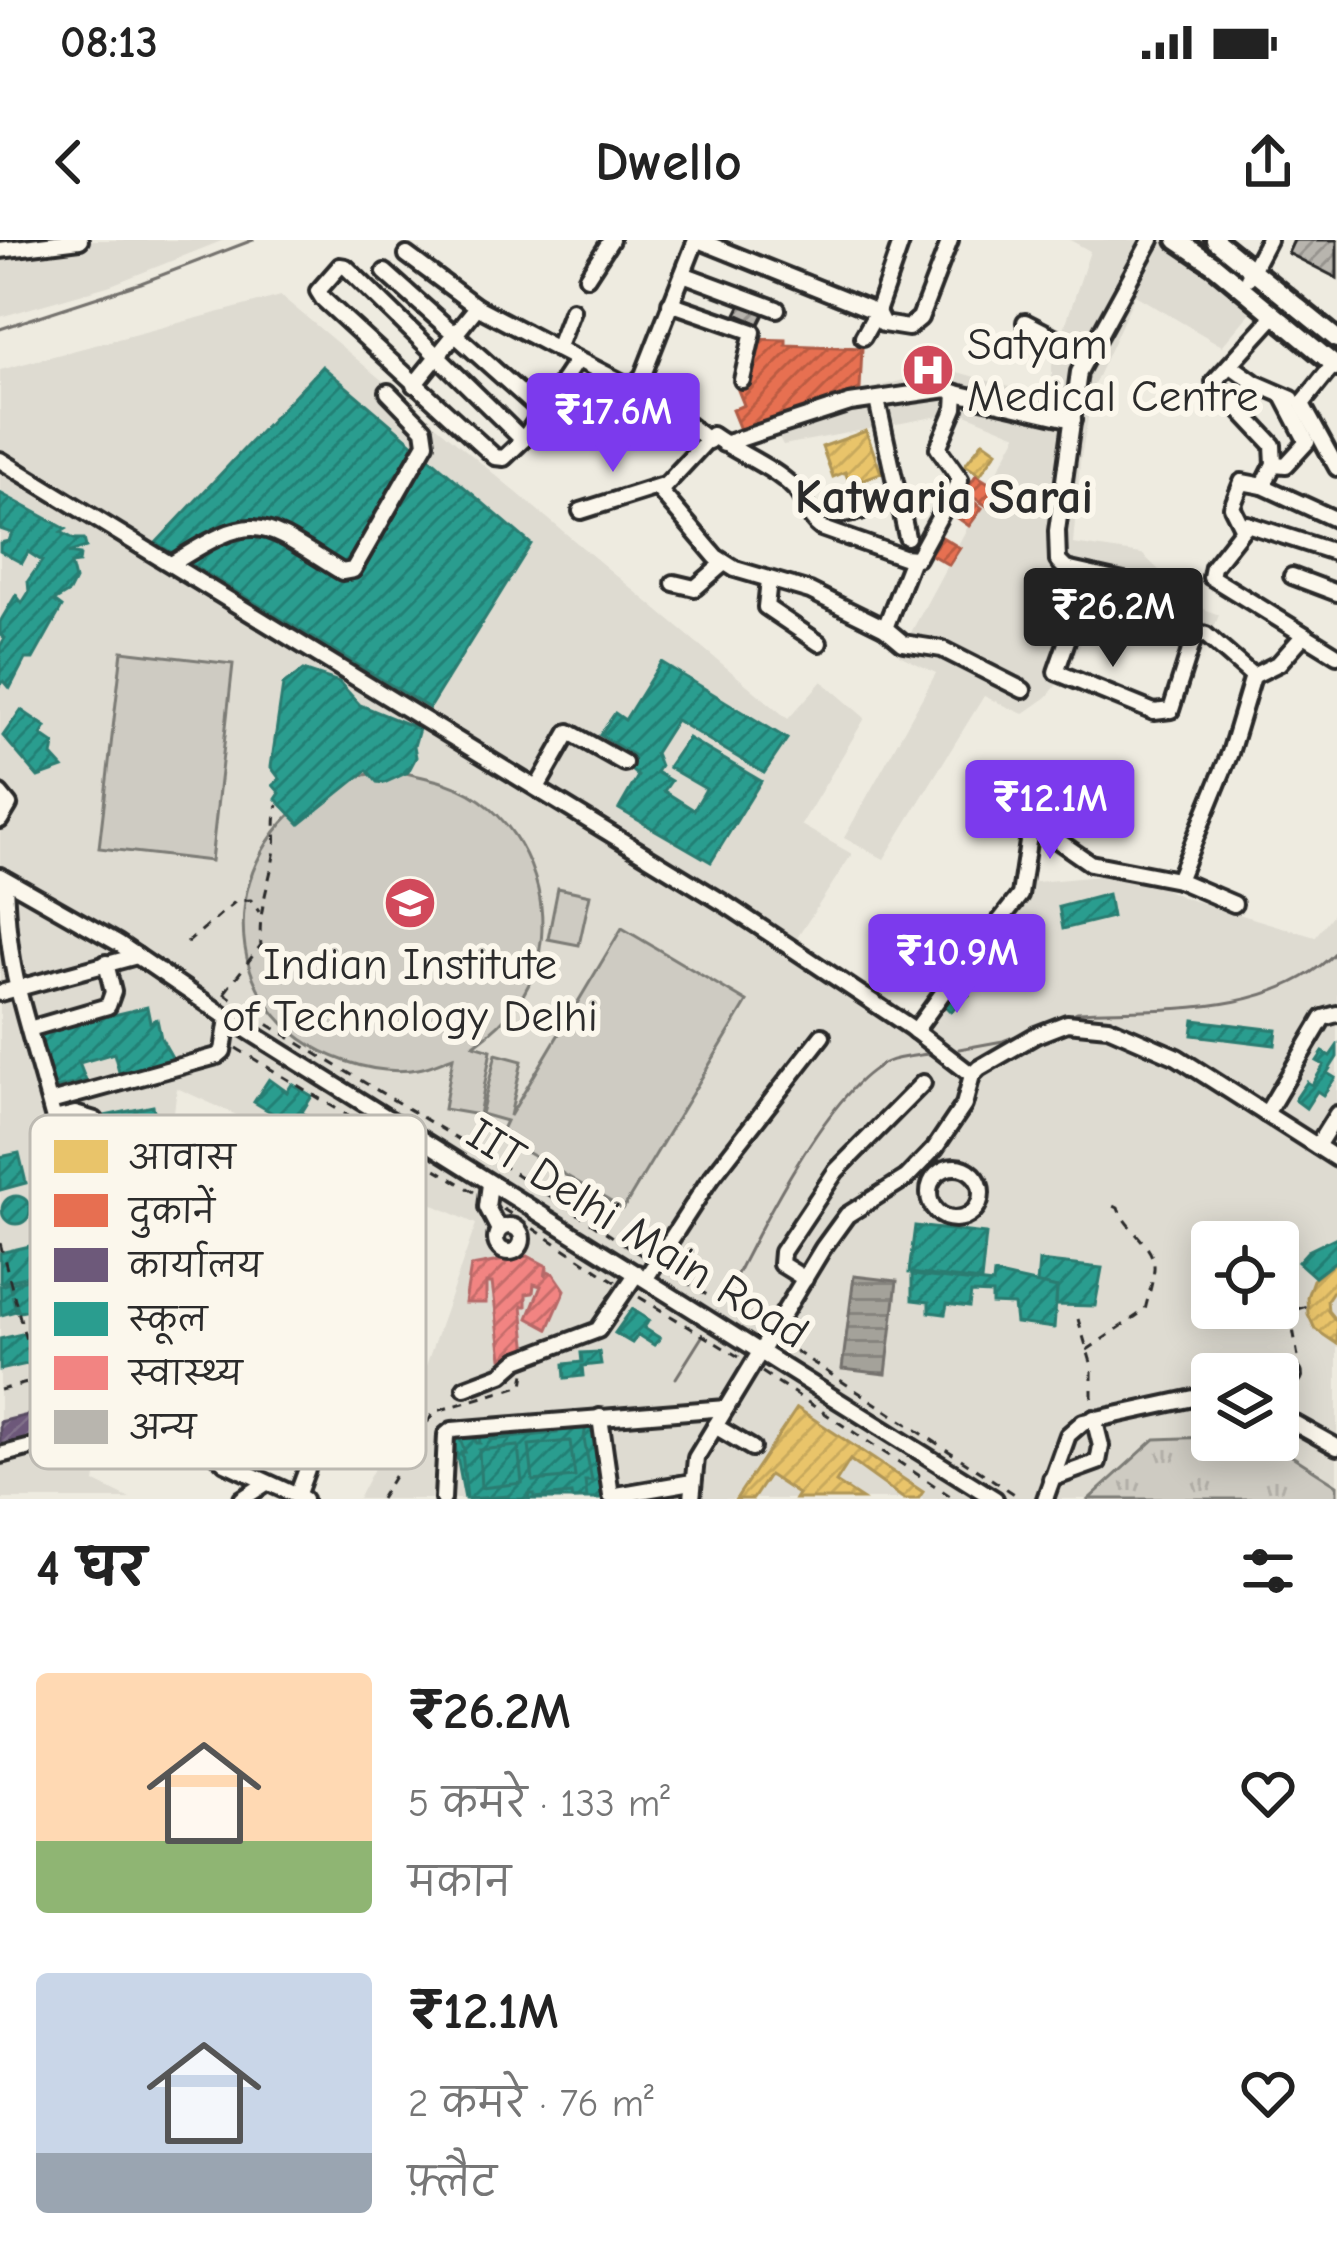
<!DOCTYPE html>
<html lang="hi">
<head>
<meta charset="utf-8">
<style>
  :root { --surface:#fff; --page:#f2f2f2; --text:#222; --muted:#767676; --accent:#7c3aed }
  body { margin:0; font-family:"Comic Neue","Playpen Sans Deva",sans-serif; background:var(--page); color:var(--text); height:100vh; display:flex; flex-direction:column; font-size:45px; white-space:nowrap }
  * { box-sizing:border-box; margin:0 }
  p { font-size:39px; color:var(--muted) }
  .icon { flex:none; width:66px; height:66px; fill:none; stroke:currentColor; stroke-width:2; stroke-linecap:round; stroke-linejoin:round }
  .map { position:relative; height:1259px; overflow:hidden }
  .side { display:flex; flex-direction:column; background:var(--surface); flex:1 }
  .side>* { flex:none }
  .buttons { position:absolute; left:1191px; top:981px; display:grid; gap:24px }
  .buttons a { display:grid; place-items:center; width:108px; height:108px; border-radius:12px; background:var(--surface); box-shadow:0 6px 30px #0003; font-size:60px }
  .price { position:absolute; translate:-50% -102px; padding:0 27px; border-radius:12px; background:var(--accent); color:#fff; font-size:39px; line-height:78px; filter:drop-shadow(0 3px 6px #0008) }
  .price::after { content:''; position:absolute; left:50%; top:72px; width:36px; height:27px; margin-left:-18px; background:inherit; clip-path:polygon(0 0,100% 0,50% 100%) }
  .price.selected { background:#222; color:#fff }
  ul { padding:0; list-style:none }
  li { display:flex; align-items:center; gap:36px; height:300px; padding:0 36px }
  li span { display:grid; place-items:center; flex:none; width:336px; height:240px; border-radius:12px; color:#555 }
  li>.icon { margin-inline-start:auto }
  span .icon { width:144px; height:144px; fill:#fffc; stroke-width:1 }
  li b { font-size:51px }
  h2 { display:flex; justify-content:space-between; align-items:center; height:144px; padding:0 36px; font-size:51px }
  .status { display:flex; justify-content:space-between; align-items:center; height:84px; padding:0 60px; background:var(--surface); direction:ltr }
  .status svg { height:33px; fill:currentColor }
  header { display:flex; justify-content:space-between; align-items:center; height:156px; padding:0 36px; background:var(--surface); font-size:54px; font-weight:600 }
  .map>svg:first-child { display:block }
  .built { fill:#dedbd1; fill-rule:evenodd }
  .grass { fill:#cecbc2; stroke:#7c7b76; stroke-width:3 }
  .park { fill:url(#park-tufts); stroke:#7c7b76; stroke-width:3 }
  .water { fill:url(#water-rules); stroke:#74726e; stroke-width:3 }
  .homes { fill:url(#homes-hatch); stroke:#b09657; stroke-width:3 }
  .shops { fill:url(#shops-hatch); stroke:#af5b46; stroke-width:3 }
  .offices { fill:url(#offices-hatch); stroke:#594b62; stroke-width:3 }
  .schools { fill:url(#schools-hatch); stroke:#2a7b71; stroke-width:3; fill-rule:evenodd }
  .health { fill:url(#health-hatch); stroke:#b66968; stroke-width:3 }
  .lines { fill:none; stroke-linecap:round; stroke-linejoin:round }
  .stream { stroke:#74726e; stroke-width:3 }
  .building { fill:url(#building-hatch); stroke:#2b2b2b; stroke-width:3 }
  .minor-casing { stroke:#2b2b2b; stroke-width:22 }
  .major-casing { stroke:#2b2b2b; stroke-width:26 }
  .path { stroke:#2b2b2b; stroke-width:3; stroke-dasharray:9 9; stroke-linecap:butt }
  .minor { stroke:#fbf7ec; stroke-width:14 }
  .major { stroke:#fbf7ec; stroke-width:16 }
  .labels { text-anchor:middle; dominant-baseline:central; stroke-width:12; stroke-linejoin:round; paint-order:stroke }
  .poi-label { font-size:45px; fill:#2b2b2b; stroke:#fbf7ec; text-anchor:start }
  .street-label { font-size:45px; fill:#2b2b2b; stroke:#fbf7ec }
  .neighbourhood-label { font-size:48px; font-weight:bold; fill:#2b2b2b; stroke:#fbf7ec }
  .key { fill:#fbf7ec; stroke:#bdbab2; stroke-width:3 }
  .key-label { font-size:33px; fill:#2b2b2b }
</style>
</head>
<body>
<div class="status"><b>08:13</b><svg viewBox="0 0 49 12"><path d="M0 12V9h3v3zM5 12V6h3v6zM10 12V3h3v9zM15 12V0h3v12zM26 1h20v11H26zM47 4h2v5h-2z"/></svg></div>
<header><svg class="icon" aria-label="back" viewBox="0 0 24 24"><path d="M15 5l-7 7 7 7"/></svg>Dwello<svg class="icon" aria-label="share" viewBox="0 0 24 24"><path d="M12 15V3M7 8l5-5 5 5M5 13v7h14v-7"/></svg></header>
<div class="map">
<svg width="1337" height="1259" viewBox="0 0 1337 1259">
  <defs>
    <pattern id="park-tufts" width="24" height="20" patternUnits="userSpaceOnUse" patternTransform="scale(3)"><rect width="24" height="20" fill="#cecbc2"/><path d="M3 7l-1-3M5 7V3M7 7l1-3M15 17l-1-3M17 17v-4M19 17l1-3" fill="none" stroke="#b1aea7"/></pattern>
    <pattern id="water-rules" width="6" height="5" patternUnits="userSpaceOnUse" patternTransform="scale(3)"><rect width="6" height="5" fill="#a4a29a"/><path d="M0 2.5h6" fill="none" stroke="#86847e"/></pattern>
    <pattern id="homes-hatch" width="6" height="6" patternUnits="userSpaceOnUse" patternTransform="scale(3)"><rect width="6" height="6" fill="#e9c46a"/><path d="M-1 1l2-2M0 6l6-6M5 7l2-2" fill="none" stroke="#c8a95c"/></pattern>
    <pattern id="shops-hatch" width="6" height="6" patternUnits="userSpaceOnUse" patternTransform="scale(3)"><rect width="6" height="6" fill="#e76f51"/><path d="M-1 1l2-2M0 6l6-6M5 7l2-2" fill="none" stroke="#bb5b43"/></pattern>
    <pattern id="offices-hatch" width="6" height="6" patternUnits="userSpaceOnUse" patternTransform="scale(3)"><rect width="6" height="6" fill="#6d597a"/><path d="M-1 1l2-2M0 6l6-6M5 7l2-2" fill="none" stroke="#82728b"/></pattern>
    <pattern id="schools-hatch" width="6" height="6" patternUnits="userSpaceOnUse" patternTransform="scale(3)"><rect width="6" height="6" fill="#2a9d8f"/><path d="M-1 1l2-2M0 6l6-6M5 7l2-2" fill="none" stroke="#248075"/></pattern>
    <pattern id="health-hatch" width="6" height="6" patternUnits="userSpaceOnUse" patternTransform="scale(3)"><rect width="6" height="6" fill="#f28482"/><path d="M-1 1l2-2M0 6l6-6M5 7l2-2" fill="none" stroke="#c46c6b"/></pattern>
    <pattern id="building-hatch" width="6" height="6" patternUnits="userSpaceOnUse" patternTransform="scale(3)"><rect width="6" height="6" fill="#b8b5ae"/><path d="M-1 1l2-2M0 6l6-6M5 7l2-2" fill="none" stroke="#96938e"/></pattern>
  </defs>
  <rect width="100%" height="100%" fill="#eeebe0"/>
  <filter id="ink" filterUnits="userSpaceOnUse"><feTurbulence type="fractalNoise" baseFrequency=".00833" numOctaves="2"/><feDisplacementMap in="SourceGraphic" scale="24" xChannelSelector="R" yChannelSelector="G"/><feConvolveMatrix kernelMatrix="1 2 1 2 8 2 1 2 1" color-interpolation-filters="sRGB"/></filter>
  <g filter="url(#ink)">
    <g class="built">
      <polygon points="0,0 224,0 111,45 0,77"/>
      <polygon points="1070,0 1166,0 1257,65 1222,106 1135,55 1094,145 1080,222 1073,304 1142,314 1197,366 1219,375 1205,410 1103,379 1103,359 1067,432 1047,457 1023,474 984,456 884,619 844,598 936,433 899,415 1017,195 961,172 783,205 767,175 947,129 1052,159 1052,125 1090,11"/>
      <path d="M281,56L788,479L822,441L865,478L801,585L852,614L793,704L865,744L915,782L1015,644L1131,633L1182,657L1315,697L1337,669V1259H358L422,1137L476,984L177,848L160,983L123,1092L95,1242L130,1259H0V130ZM1212,1002H1278V1068H1212ZM1212,1134H1278V1200H1212Z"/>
    </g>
    <g class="grass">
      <polygon points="122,411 233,424 211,621 99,608"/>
      <path d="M395,531C429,538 463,544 489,567C538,609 557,685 529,744C517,770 496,789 474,805L491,810L479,875L444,869L453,817C442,821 430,827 418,829C394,833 368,829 345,821C208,775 212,597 341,541C357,534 378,534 395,531Z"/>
      <polygon points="558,648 590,655 579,705 548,699"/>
      <polygon points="622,688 747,762 623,969 499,896 506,881 481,874 496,814 522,821 510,876"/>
    </g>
    <polygon class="park" points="1212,1197 1267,1200 1337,1245 1337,1259 1089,1259 1155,1199"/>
    <polygon class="water" points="854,1036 897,1041 886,1134 842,1129"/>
    <g class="homes">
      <polygon points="866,191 881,233 850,244 845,232 833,237 822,207"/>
      <polygon points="983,201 997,211 980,235 965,225"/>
      <polygon points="1337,1021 1337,1045 1327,1060 1328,1071 1337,1082 1337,1104 1315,1089 1308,1074 1307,1057 1313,1040"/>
      <polygon points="797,1168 923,1252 918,1259 904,1259 850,1220 836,1242 862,1259 795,1259 798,1254 769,1235 753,1259 736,1259"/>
    </g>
    <g class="shops">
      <polygon points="752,99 786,100 786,105 862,108 860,149 743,197 732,170 744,165 738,150 751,145"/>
      <polygon points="976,235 998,249 987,266 965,252"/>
      <polygon points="962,253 982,268 969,286 948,271"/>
      <polygon points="942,297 960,308 949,325 930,314"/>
    </g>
    <polygon class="offices" points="88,1160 96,1188 0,1213 0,1182"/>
    <g class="schools">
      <polygon points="322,126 531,304 429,468 156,303"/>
      <polygon points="0,253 66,289 61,292 74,299 84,299 86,307 68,313 80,315 79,323 71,324 75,340 69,352 54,361 62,367 33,419 25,419 10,448 4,441 0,445 0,406 5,398 0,394 0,382 16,355 22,363 29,352 28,341 42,321 28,312 22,323 0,311 0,303 9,301 12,293 0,289"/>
      <polygon points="661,422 787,499 764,533 676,480 655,513 660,526 656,532 671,541 664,551 694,570 706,549 668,527 688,498 761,541 711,622 619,569 638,536 632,531 629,519 633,515 600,495 615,473 625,480"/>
      <polygon points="303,430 339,442 360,465 419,489 414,506 416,517 408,532 384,543 377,542 367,530 300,584 276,559 280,553 273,545 280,539 271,527 283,445"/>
      <polygon points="21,470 46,487 41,495 54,504 52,516 63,528 38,537 3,496"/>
      <polygon points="1108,654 1112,677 1063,689 1059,667"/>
      <polygon points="1015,695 1027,706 1012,721 1018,726 1022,721 1030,729 1019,739 1008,729 1002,735 1013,746 1007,753 994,741 986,749 976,740 985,732 974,721 990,709 987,706 995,697 1005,705"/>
      <polygon points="961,747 969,755 951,772 944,765"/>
      <polygon points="147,767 150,782 157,779 161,798 177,826 133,838 119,832 114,813 79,823 86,841 47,850 34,794"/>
      <polygon points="1194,780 1277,790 1275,805 1192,795"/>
      <polygon points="1337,806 1337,817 1327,833 1335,838 1323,855 1317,851 1306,868 1295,860 1307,842 1312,845 1324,825 1317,821 1323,812 1330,816"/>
      <polygon points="269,839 287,852 292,844 312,856 302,872 312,881 304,892 254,862"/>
      <polygon points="153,866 167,929 119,940 105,876"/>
      <polygon points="19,913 26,943 0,950 0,917"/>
      <circle cx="16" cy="970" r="14"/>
      <polygon points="915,986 986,994 981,1041 909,1033"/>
      <polygon points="1337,997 1337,1020 1315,1037 1298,1022 1308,1011"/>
      <polygon points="55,1000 62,1028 0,1043 0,1013"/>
      <polygon points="1039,1021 1102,1028 1095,1066 1056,1065 1057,1048 1037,1044"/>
      <polygon points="47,1034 52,1053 28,1060 30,1070 19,1072 12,1055 16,1071 1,1075 0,1046 9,1043 11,1053 12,1043"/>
      <polygon points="994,1034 1057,1048 1054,1088 1016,1083 1014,1065 992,1064 992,1054 971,1053 969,1067 947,1064 945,1074 929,1072 929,1062 912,1060 912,1035 993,1044"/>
      <polygon points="632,1069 649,1080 644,1088 660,1098 654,1105 638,1095 632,1103 615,1093"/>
      <polygon points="70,1083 77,1113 0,1130 0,1099"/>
      <polygon points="599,1112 601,1124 582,1126 583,1136 565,1138 564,1124 582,1122 581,1113"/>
      <polygon points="593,1177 613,1259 465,1259 452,1190"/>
      <path d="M586,1184L584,1199L592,1241H585L587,1258L572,1259L571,1254L534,1258V1254H528L529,1259H509L508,1256L467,1259L462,1212H465L460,1199L475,1197L476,1203H480L479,1196L489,1195L490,1200L557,1193L556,1187ZM570,1201L575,1237L533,1241L529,1205ZM518,1206L522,1243L481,1248L479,1210Z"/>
    </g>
    <g class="health">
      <polygon points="921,122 939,124 942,139 920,137"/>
      <polygon points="528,1016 547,1026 545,1036 548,1031 554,1034 565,1050 548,1089 528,1078 541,1046 534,1044 533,1053 526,1054 526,1066 522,1066 527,1113 502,1118 492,1043 486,1043 486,1063 465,1063 471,1026"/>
    </g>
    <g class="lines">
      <g class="stream">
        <polyline points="0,89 141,43 253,0"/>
        <path d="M1066,777L1077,772C1161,768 1273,777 1337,711"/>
        <polyline points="959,809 1003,801 1034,789"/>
        <path d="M724,1060C754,1000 828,848 887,822C900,816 919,816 933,813"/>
        <polyline points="676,1138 703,1095"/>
      </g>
    </g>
    <g class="building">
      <polygon points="1294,0 1337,0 1337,38 1288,13"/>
      <polygon points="744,58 767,68 759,84 736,74"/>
    </g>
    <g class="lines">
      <g class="minor-casing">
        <g id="minor">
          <polyline points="698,0 877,72 902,0"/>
          <polyline points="1151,0 1079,132 1057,291 1058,321 1066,329 1128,343 1130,370 1136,374 1206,395 1253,436 1279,423 1304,395"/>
          <polyline points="0,10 80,0"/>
          <polyline points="407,15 477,67 557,109"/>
          <polyline points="385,32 542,172"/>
          <polyline points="683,34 777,69"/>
          <polyline points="587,37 611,0"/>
          <polyline points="1248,38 1268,0"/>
          <polyline points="670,63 753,92 742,140"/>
          <polyline points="572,70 557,109 625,144 636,143 643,135 696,0"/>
          <polyline points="1025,82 1087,114"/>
          <polyline points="863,97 877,72 883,84 908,88 920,78 950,0"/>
          <polyline points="1334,124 1302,164 1337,228"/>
          <polyline points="1230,125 1255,143 1292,159"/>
          <polyline points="636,143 709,201"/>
          <polyline points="414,145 477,67"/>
          <polyline points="956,153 1073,180"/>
          <polyline points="877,160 907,297"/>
          <polyline points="523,200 346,27 340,26 318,51 323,59 495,217 504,218 523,200 576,121"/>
          <path d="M724,204L850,163L947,149L956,153L955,168L938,208L960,239L917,318L903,317L821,288C807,278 806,260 794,248C772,226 737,213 712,195L660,251L716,317L735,329L810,351L885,388L903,403L942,409L1023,450"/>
          <polyline points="0,220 727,665 910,787 972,835"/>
          <polyline points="1274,224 1286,225 1307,202 1283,156"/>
          <polyline points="1263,246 1337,280"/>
          <polyline points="581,271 660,246"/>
          <polyline points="836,275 867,270 897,253"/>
          <polyline points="1242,287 1232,267 1242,242 1263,246 1274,224 1273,205 1214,142 1275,75"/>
          <polyline points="1337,313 1247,284 1213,327 1211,337 1337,415"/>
          <path d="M173,323C258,269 261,282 342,332L353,330L426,203L424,189L388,152"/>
          <polyline points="1090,335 1056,432 1154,472 1171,470 1196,391"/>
          <polyline points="1292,336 1337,353"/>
          <polyline points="769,340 766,367 819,403"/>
          <polyline points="674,343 695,348 724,323"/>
          <polyline points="885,388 912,319"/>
          <polyline points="538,546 569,492 624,523"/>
          <polyline points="0,554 9,565 0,580"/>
          <polyline points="1031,582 1090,623 1178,640 1234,664"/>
          <polyline points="0,636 118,703 228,778 995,1259"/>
          <polyline points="1178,640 1230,513 1253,436"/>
          <polyline points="971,718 1020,655 1031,582"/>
          <polyline points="0,753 137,716"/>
          <polyline points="29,789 108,766 113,752 106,723"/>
          <polyline points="915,791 958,732"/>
          <polyline points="50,862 217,816 223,811 228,778"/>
          <polyline points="1266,874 1323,778 1337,774"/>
          <polyline points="54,879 75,874 95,880 101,899 111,899"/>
          <polyline points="1317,906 1337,874"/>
          <circle cx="955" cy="953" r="26"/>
          <polyline points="490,944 487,967 499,990"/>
          <circle cx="509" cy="999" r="13"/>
          <polyline points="188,1005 290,1037"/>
          <polyline points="241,1022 199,1197 225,1223 304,1259"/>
          <polyline points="646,1038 708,942 822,796"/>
          <polyline points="805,1039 781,1024 782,1012 836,931 923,843"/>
          <polyline points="1278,1139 1293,1135"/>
          <polyline points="465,1148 502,1134 518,1120 598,1090 637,1033"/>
          <polyline points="1278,1174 1337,1207"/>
          <polyline points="600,1177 611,1256 692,1242"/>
          <polyline points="715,1186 752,1208"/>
          <path d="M0,1215L101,1189C134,1121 38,833 18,749C9,713 6,676 5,640"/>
          <polyline points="1051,1239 1098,1222 1101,1206 1094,1178"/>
          <polyline points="297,1256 369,1061"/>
          <polyline points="242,1259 265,1244"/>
          <polyline points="443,1259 446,1195 452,1190 726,1168"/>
          <polyline points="692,1259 696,1218 823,1008 847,975 906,938 935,908 964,865 972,835 979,828 1036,795 1067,783 1108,787 1177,817 1337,919"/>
          <polyline points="1045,1259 1068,1195 1083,1182 1212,1154"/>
        </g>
      </g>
      <g class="major-casing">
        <g id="major">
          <polyline points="1177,0 1214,25 1337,127"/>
          <polyline points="1215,0 1337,99"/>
        </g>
      </g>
      <g class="path">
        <polyline points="187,703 236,661 251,660 259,672"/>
        <path d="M225,752L261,705C257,673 269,646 274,615C278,596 272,585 278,565"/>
        <polyline points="224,753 267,784 510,930 644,1017"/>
        <polyline points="236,808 474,952"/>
        <polyline points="503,969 616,1042"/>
        <polyline points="0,1003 43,1164"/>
        <polyline points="668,1031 762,1089"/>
        <polyline points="639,1057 739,1117"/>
        <polyline points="1078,1079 1092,1126 1092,1165"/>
        <polyline points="780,1101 1016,1255"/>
        <path d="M1087,1110L1145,1070C1148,1057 1153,1042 1154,1029C1156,1006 1125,989 1118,968L1110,964"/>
        <polyline points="1298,1117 1290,1071 1307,1066"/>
        <polyline points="762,1132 955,1259"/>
        <polyline points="0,1150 35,1141"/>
        <polyline points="380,1259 434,1172 523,1145 525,1133"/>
      </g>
      <use href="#minor" class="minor"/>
      <use href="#major" class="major"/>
    </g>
  </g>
  <defs>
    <g id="hospital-disc" transform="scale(2.7)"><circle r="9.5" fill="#d1495b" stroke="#fbf7ec"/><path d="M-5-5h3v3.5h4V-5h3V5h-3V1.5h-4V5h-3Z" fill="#fff"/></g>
    <g id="university-disc" transform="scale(2.7)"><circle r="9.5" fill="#d1495b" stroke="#fbf7ec"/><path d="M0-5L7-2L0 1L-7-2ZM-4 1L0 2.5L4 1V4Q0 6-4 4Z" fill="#fff"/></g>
  </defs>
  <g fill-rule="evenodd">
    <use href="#hospital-disc" x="928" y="130"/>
    <use href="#university-disc" x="410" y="663"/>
  </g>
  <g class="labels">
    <g class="poi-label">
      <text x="967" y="104">Satyam<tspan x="967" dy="52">Medical Centre</tspan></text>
      <text x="410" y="724" text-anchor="middle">Indian Institute<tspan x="410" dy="52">of Technology Delhi</tspan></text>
    </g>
    <g class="street-label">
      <text transform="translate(638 993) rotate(32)">IIT Delhi Main Road</text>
    </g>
    <g class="neighbourhood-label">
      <text x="944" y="257">Katwaria Sarai</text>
    </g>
  </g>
  <rect x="30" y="875" width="396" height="354" rx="18" class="key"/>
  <rect x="54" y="900" width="54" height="33" fill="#e9c46a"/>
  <rect x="54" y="954" width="54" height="33" fill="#e76f51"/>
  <rect x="54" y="1008" width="54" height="34" fill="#6d597a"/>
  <rect x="54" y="1062" width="54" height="34" fill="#2a9d8f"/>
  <rect x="54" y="1116" width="54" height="34" fill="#f28482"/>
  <rect x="54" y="1170" width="54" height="34" fill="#b8b5ae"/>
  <g class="key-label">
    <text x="129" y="929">आवास</text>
    <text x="129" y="983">दुकानें</text>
    <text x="129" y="1037">कार्यालय</text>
    <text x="129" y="1091">स्कूल</text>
    <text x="129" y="1145">स्वास्थ्य</text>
    <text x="129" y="1199">अन्य</text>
  </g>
</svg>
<div class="buttons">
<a><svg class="icon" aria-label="locate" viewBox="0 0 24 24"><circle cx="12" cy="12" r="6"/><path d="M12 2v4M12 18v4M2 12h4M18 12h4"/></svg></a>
<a><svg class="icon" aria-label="layers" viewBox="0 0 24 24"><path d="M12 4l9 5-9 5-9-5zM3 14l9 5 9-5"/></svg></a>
</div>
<b class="price" style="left:613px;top:235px">₹17.6M</b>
<b class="price selected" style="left:1113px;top:430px">₹26.2M</b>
<b class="price" style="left:1050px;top:622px">₹12.1M</b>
<b class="price" style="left:957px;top:776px">₹10.9M</b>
</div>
<section class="side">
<h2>4 घर<svg class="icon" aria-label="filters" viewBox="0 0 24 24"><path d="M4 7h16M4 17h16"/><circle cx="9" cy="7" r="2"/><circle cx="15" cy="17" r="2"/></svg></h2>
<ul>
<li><span style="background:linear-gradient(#ffd9b3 70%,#8fb573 0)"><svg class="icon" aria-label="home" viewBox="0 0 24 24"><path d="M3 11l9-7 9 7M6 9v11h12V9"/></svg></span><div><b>₹26.2M</b><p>5 कमरे · 133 m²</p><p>मकान</p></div><svg class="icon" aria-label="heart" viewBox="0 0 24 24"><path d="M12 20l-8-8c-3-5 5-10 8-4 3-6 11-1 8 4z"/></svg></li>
<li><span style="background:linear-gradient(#c9d6e8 75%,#9aa5b1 0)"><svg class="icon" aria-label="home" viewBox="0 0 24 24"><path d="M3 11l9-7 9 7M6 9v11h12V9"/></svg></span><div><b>₹12.1M</b><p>2 कमरे · 76 m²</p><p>फ़्लैट</p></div><svg class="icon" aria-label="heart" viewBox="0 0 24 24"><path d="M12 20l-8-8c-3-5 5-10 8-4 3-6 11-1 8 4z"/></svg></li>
</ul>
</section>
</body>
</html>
